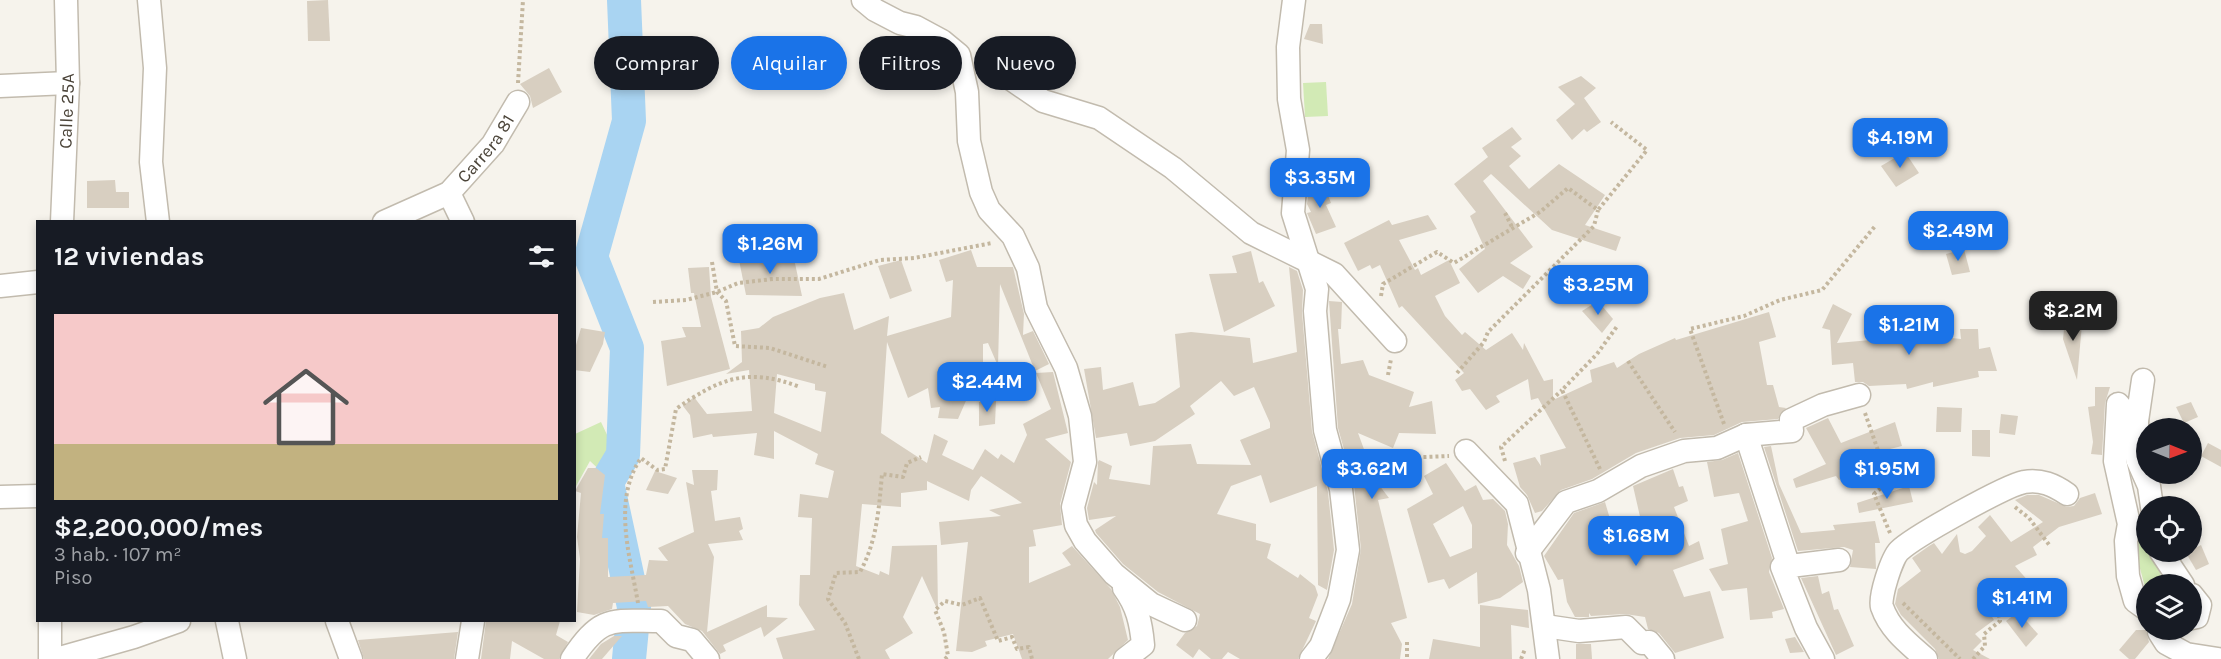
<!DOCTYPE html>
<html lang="es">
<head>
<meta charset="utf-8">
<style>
  :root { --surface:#171b24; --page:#242831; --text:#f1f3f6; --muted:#9ea1a6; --line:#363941; --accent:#1a73e8 }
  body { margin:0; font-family:Karla,sans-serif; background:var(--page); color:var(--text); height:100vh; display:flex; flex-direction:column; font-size:22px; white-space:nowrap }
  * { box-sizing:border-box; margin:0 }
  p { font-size:20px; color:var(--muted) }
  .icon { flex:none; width:33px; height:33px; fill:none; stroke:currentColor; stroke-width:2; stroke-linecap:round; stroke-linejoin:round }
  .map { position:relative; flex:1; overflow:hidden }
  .drawer { position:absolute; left:36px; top:220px; width:540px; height:402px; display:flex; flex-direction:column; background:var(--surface); border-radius:0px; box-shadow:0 3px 9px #0003 }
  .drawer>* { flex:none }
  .guide { position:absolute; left:594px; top:36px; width:570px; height:54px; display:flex; gap:12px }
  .needle { width:39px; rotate:91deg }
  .buttons { position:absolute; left:2136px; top:418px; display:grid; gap:12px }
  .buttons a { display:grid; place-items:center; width:66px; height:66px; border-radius:50%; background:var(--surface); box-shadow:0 3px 9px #0003; font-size:30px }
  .price { position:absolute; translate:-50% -51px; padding:0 14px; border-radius:12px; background:var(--accent); color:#fff; font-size:20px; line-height:39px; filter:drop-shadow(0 2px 3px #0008) }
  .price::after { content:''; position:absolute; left:50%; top:36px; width:18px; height:14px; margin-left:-9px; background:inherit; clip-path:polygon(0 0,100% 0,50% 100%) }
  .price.on { background:#222; color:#fff }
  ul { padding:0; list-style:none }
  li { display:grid; align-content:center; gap:12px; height:318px; padding:0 18px }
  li+li { border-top:2px solid var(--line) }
  li span { display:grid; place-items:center; height:186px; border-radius:0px; color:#555 }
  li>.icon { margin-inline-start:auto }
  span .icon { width:108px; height:108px; fill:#fffc; stroke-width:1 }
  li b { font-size:26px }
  h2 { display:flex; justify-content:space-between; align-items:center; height:72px; padding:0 18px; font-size:26px }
  .chip { padding:0 21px; border-radius:27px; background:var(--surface); box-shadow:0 3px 9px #0003; font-size:21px; line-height:54px }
  .chip.on { background:var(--accent); color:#fff }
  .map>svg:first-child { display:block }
  .green { fill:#d2eab5 }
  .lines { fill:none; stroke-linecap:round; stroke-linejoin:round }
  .river { stroke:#a9d4f2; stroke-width:34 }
  .building { fill:#d8cfc1; fill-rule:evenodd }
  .street-casing { stroke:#c2bbae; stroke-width:25 }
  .path { stroke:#c4b79f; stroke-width:4; stroke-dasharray:3 3; stroke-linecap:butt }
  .street { stroke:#fff; stroke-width:22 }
  .labels { text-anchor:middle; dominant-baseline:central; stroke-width:4.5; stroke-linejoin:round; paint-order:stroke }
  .street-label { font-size:18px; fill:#4b4439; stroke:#fff }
</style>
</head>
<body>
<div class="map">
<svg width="2221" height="659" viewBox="0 0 2221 659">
  <rect width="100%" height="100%" fill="#f6f3ec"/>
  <g class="green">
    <polygon points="1326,82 1328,116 1305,117 1303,83"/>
    <polygon points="601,422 617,456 607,477 590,461 575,488 575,434"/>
    <polygon points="2146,539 2146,552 2154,552 2161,576 2152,585 2146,585 2146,591 2133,542"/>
  </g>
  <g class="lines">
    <polyline class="river" points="624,0 629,121 591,257 627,348 623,455 607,482 634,607 629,659"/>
  </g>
  <g class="building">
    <polygon points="328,0 330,41 308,41 307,1"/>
    <polygon points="1310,24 1322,24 1323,44 1304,39"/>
    <polygon points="549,68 562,92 533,108 530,96 520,84"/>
    <polygon points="1581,76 1596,88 1584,98 1601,122 1587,132 1584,129 1572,140 1556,120 1575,104 1558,87"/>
    <polygon points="1512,127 1522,139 1511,147 1521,156 1509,166 1529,189 1559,164 1605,195 1585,225 1621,237 1616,251 1552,230 1491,174 1483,181 1533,247 1510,263 1531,276 1523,289 1503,276 1478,293 1459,269 1485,249 1470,216 1476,212 1454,184 1488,157 1482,148"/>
    <polygon points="1905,152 1919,173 1896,187 1881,166"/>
    <polygon points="115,180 116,192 129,192 129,208 87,208 87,181"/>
    <polygon points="1323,182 1331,203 1326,205 1336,227 1316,234 1307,213 1311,212 1307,204 1309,188"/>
    <polygon points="1428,215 1437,229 1399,240 1415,270 1418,268 1421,275 1449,260 1460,283 1435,296 1445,316 1462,335 1465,332 1486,350 1512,333 1523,350 1524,343 1544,381 1553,379 1553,400 1592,382 1590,370 1614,362 1617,368 1639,354 1675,338 1676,340 1769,312 1776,337 1759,342 1767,385 1773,385 1779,407 1786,408 1778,419 1742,422 1714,435 1680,438 1636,453 1592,479 1561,490 1542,511 1535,513 1527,495 1520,487 1513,463 1535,457 1541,466 1540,455 1566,448 1538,398 1531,400 1528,379 1496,396 1500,402 1486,410 1470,389 1462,391 1455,380 1464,373 1402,306 1399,308 1380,265 1372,269 1370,265 1358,271 1344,243 1389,220 1392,225"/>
    <polygon points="1964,249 1970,272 1952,275 1946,254"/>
    <path d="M971,250L977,267H1013L1024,314L1023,335L1033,331L1049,364L1035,371L1000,284L998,366L988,343L983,344V362L958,419L938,418L940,407L931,408L928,388L908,398L887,342L881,433L927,463L934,434L948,441L942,455L973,470L985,449L998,459L1001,454L1014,463L1027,435L1023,424L1051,409L1036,373L1053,372L1068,433L1045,439L1071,462L1060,504L1062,525L1033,530L1036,546L1029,547V583L1071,565L1062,553L1072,546L1111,589L1120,607L1128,640L1108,659H1022L1013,634L985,641L987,646L972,652L956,651L968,542L941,545L939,522L1001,516L989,510L1022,503L981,476L971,490L969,501L927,481V490L901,493V507L862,504L856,566L879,575L880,571L889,575L892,546L937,545L938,611L922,576L903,617L913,633L885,650L890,659H783L776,638L815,630L799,605L800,575H810L812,518L798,517L800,494L828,498L834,471L815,464L818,454L774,431V459L754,455L757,433L713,437L712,434L693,438L690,415L683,406L694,397L707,414L752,411L749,370L726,374L742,362L741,331L759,328L773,317L820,298L844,293L854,330L889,316L887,336L951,317L953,280L946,282L939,260ZM777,374L815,384V390L826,392L821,432L774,413Z"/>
    <polygon points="1251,251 1259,283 1263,281 1275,306 1224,332 1209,274 1237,273 1232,256"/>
    <polygon points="793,254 802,296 746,295 738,255"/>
    <polygon points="901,260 912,291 890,299 878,266"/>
    <polygon points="709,267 711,297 730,369 667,386 661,341 686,337 682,327 701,327 694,293 691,293 688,268"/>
    <polygon points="1289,267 1297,271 1303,290 1302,312 1312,431 1328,492 1334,550 1327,590 1318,585 1317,486 1270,503 1261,475 1231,486 1217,514 1256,524 1256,540 1271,544 1267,558 1298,578 1300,574 1315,586 1318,595 1309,618 1316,621 1298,659 1240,659 1228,652 1222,659 1211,659 1199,649 1193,658 1176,645 1185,633 1197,626 1200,614 1158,592 1123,564 1096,533 1095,530 1116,516 1089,520 1087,508 1094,482 1097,485 1098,462 1099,460 1112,466 1109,479 1150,485 1153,446 1191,444 1197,464 1251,465 1240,440 1270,428 1270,423 1254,387 1234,396 1221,381 1190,406 1195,414 1155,441 1130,446 1127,433 1096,438 1084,369 1101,367 1103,390 1133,382 1139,406 1155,403 1180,387 1175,334 1191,332 1250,338 1253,363 1297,352"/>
    <polygon points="1329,301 1342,302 1341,329 1338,329 1341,364 1363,360 1369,375 1414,392 1409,407 1432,401 1436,434 1399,433 1393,448 1358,433 1365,452 1361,455 1369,472 1389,498 1378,500 1407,618 1391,623 1402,644 1400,659 1328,659 1352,604 1361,549 1354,485 1338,428"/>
    <polygon points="1598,301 1613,319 1602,333 1582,311"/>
    <polygon points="1833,304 1852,314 1837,343 1882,339 1882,337 1917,339 1917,333 1932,333 1933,336 1961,339 1960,329 1978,329 1979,349 1990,347 1997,371 1978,371 1979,377 1933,387 1933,382 1907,389 1906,384 1869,386 1863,382 1855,382 1853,363 1832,365 1830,330 1822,328"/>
    <polygon points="2065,319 2082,324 2077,380 2063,339"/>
    <polygon points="581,328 605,332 603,344 590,372 574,370 574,352"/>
    <polygon points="2095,387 2110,387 2105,403 2102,455 2091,454 2093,442 2088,407 2095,406"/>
    <polygon points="996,401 995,424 979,426 979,402"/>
    <polygon points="2191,402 2198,417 2184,423 2176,407"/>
    <polygon points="1937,407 1962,408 1961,432 1936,432"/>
    <polygon points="2001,414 2018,416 2015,435 1999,433"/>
    <polygon points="1828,418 1841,443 1895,422 1902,446 1874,453 1885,482 1868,487 1861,470 1839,480 1836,476 1796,488 1793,479 1826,464 1806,428"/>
    <polygon points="1972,430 1990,430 1990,457 1972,456"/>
    <polygon points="2208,443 2221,450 2221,467 2201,456"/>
    <polygon points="1771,446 1779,484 1801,533 1835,530 1833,525 1875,521 1880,543 1875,543 1876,569 1850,567 1853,550 1844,547 1798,551 1764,447"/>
    <polygon points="1738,453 1772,558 1769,572 1784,609 1772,612 1773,618 1750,620 1747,588 1722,591 1709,569 1728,564 1721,529 1748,521 1739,493 1714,497 1707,462 1722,460"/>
    <path d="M1446,463L1465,491L1476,485L1483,500L1493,499L1505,511L1508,524L1507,545L1519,566L1523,582L1500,598L1478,604L1477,572L1449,589L1444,579L1428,583L1407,509L1433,494L1424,476ZM1463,506L1472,525V548L1450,557L1433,524Z"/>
    <polygon points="588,468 596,468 605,475 600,514 604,514 602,538 608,538 608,577 646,575 649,560 668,561 658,548 694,532 686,482 694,485 692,470 718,470 717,490 711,491 715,521 740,517 743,529 739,531 743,540 708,544 714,557 707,632 767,605 767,617 788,618 764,637 761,627 723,645 726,651 720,654 702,631 685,624 668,606 648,607 646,601 613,603 612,609 594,615 577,612 580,559 577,537 581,493 575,491"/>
    <polygon points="1673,469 1679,487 1683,486 1688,501 1674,507 1689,546 1699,541 1704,559 1673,570 1684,597 1710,591 1724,638 1675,653 1659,633 1648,629 1645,617 1625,614 1591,616 1589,613 1589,617 1575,617 1567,602 1563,579 1558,580 1544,556 1574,513 1605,502 1613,529 1641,521 1633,486"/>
    <polygon points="655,471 677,478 668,494 646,490"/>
    <polygon points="1909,486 1913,502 1859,513 1857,503"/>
    <polygon points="2095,493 2102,514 2059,527 2033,547 2037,555 2015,566 2039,593 2024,606 2000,580 1981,599 1994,620 1975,634 1982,641 1973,650 1990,659 1939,659 1935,649 1901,615 1895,604 1898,589 1921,571 1912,558 1929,546 1934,543 1942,554 1957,534 1960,552 1965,554 1972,551 1986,536 1978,527 1990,515 2011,542 2043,522 2015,500 2027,495 2039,495 2067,507 2074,506 2080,498"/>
    <polygon points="2201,545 2209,564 2196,570 2186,553"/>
    <polygon points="1818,576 1822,594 1829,591 1834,610 1838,609 1854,646 1836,655 1801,578"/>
    <polygon points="1480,605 1528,610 1529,628 1511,625 1512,659 1429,659 1433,639 1480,647"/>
    <polygon points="2018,612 2038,634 2026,647 2006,621"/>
    <polygon points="486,621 560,621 556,635 568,642 559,659 544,659 512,641 510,659 481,659"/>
    <polygon points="2136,630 2146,630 2149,642 2135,659 2129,659 2119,650"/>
    <polygon points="458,632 454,659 364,659 358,640"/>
    <polygon points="614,636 622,636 602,659 589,659 601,644"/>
    <polygon points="1795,637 1804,652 1790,653 1785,639"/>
    <polygon points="1576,644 1591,644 1592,659 1576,659"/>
  </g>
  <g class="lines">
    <g class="street-casing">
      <g id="street">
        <polyline points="149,0 155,68 151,162 158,222"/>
        <polyline points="863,0 875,10 900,23 916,27 942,41 959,55 967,92 969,141 981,192 989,210 1013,236 1028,268 1036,308 1066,368 1080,416 1085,462 1073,507 1076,525 1085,541 1114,574 1151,604 1185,620"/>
        <polyline points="1294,0 1288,47 1289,99 1298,150 1293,213 1317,289 1315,311 1325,430 1341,489 1348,550 1339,599 1321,646 1311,659"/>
        <polyline points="995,68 1043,101 1099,118 1173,168 1251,233 1334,274 1395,341"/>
        <polyline points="0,86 68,83"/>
        <polyline points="449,193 463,222"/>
        <path id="s1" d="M62,222L68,83L66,0"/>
        <path id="s2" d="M384,222L449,193L493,144L518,102"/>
        <polyline points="0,286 38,282"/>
        <polyline points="2143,380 2137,421 2137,459 2149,486 2152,507"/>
        <polyline points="2137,421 2132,420 2118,404 2115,461 2129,524 2126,541 2128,576 2135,601 2146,609"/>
        <polyline points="1746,435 1788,564"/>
        <polyline points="1466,451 1517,504 1539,590 1548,659"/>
        <polyline points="0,497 38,496"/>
        <polyline points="2161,552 2183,585"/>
        <polyline points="1527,553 1566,502 1598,491 1641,466 1684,451 1717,448 1746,435 1792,431 1791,420 1823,405 1859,395"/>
        <path d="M1124,588C1137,606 1141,622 1143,645L1125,659"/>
        <polyline points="2192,595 2200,605 2197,617 2192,618"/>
        <polyline points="227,621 235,659"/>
        <polyline points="337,621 351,659"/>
        <polyline points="1545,626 1579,631 1626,627 1642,643 1649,642 1663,659"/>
        <polyline points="2161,630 2159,632 2166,643 2186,654 2218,659"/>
        <polyline points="50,659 50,621"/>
        <polyline points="56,659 134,637 179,621"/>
        <polyline points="467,659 473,621"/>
        <path d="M572,659C602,614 612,621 661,621L676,636L692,640L708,659"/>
        <polyline points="1823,659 1806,628 1782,567 1839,560"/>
        <path d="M1926,659C1909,644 1890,630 1882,607C1879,597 1892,558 1899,551C1913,537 2005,486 2024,482C2041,479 2054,485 2067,494"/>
      </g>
    </g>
    <g class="path">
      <polyline points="518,83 523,0"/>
      <polyline points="1505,213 1513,229"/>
      <polyline points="712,262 717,292 726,301 735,346 770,348 828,367"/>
      <polyline points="1381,296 1383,284 1437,252 1454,263 1540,212 1568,188 1598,210 1647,150 1611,122"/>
      <polyline points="653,302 686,300 717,292 738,283 773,279 819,279 880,260 914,258 992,243"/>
      <polyline points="1628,361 1675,432"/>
      <polyline points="1457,373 1484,342 1488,332 1594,226 1598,210"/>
      <polyline points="1388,375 1391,359"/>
      <polyline points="1865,413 1890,485"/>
      <polyline points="1724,424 1690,329 1744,316 1780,300 1822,290 1876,225"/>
      <polyline points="1505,461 1501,447 1562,390"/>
      <polyline points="1600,469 1562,390 1597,354 1618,325"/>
      <polyline points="1357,480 1398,458 1449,456"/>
      <polyline points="2015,507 2029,518 2050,546"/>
      <polyline points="1890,533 1874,494 1882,487 1921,477 1924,470 1936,467"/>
      <path d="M638,603C630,556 612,500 641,458L657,470L665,469L676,409C720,378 748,367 800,387"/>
      <polyline points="1903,603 1960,659"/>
      <polyline points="1407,642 1407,659"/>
      <path d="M859,659L845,623L828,599L836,573L860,572C877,541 879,508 882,474L903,477L907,463L921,457"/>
      <polyline points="945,659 948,656 944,632 935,610 945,601 962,605 980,598 998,641 1012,637 1017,649 1029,647 1032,659"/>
      <polyline points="1521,659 1525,649"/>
      <polyline points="1973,659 1985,646 1984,634 2000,621 1995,594"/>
    </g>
    <use href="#street" class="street"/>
  </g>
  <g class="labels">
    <g class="street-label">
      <text stroke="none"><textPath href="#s1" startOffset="111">Calle 25A</textPath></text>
      <text stroke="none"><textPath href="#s2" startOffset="129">Carrera 81</textPath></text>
    </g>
  </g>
</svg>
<div class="buttons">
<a><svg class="needle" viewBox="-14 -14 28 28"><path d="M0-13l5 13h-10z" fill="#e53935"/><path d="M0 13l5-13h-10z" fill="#9ea1a6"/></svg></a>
<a><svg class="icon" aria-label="locate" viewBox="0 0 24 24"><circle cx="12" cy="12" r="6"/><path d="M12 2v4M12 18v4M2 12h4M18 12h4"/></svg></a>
<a><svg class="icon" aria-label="layers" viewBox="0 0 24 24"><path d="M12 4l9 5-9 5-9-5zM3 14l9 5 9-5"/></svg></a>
</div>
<b class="price" style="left:1900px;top:169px">$4.19M</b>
<b class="price" style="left:1320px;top:209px">$3.35M</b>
<b class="price" style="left:1958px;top:262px">$2.49M</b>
<b class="price" style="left:770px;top:275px">$1.26M</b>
<b class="price" style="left:1598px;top:316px">$3.25M</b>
<b class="price on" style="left:2073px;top:342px">$2.2M</b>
<b class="price" style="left:1909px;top:356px">$1.21M</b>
<b class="price" style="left:987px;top:413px">$2.44M</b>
<b class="price" style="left:1372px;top:500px">$3.62M</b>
<b class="price" style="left:1887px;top:500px">$1.95M</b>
<b class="price" style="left:1636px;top:567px">$1.68M</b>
<b class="price" style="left:2022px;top:629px">$1.41M</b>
<div class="guide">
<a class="chip">Comprar</a>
<a class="chip on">Alquilar</a>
<a class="chip">Filtros</a>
<a class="chip">Nuevo</a>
</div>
<section class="drawer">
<h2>12 viviendas<svg class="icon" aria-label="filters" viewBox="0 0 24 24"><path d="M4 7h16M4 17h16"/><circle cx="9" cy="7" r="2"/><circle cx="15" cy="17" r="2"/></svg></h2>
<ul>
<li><span style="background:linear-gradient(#f6c9c9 70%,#c2b280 0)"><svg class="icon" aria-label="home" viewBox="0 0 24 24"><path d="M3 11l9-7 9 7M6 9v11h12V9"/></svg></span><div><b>$2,200,000/mes</b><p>3 hab. · 107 m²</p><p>Piso</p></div></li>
</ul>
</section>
</div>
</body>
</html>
